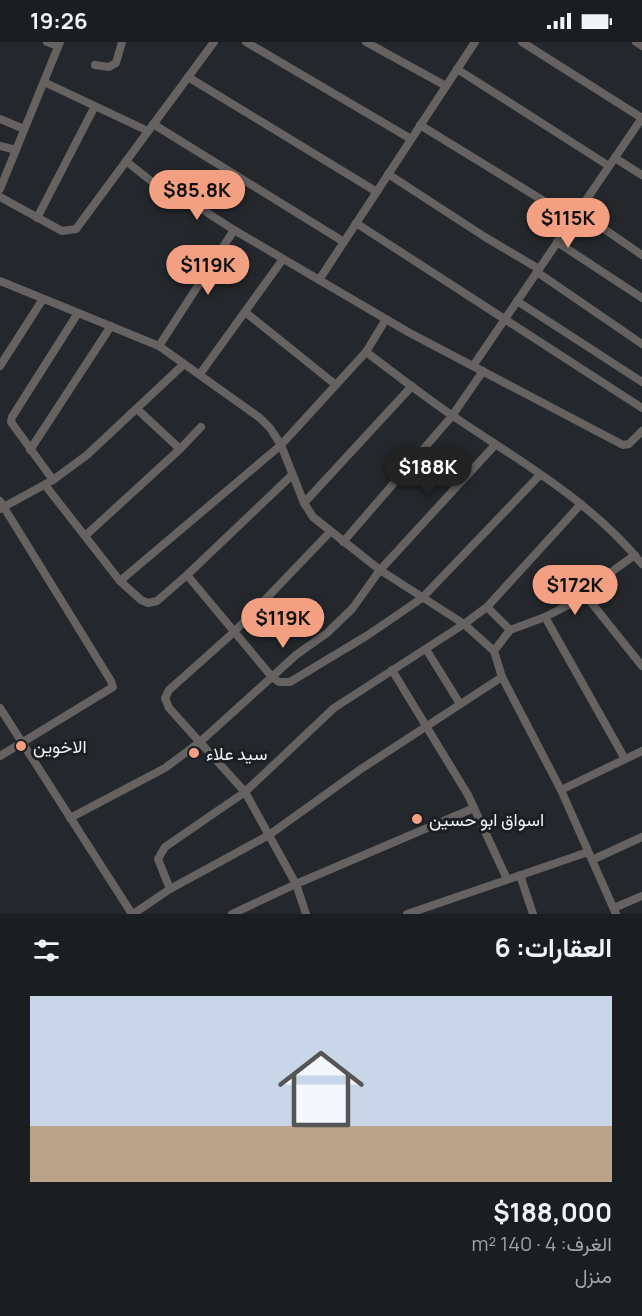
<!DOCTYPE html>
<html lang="ar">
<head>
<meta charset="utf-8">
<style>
  :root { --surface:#1b1e21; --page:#282b2e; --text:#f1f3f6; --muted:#a0a2a5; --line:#393c3f; --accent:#f39f82 }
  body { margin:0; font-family:Manrope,Vazirmatn,sans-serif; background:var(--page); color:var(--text); direction:rtl; height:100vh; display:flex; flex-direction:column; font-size:22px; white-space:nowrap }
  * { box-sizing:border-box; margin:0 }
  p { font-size:20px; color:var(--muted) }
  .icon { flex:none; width:33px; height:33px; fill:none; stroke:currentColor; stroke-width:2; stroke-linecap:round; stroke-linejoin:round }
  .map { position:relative; height:872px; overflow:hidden; direction:ltr }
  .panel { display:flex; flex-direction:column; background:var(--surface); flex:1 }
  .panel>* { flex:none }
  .price { position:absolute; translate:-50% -51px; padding:0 14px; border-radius:21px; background:var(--accent); color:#111; font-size:20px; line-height:39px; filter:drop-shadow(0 2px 3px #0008) }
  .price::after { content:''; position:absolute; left:50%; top:36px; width:18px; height:14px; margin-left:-9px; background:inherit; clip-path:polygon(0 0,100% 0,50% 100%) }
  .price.selected { background:#222; color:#fff }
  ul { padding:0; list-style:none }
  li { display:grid; align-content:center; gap:12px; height:318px; padding:0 30px }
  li+li { border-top:2px solid var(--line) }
  li span { display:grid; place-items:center; height:186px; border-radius:0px; color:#555 }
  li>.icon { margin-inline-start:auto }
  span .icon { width:108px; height:108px; fill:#fffc; stroke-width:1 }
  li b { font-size:26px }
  h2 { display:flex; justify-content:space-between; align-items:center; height:72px; padding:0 30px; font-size:26px }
  .status { display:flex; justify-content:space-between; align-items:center; height:42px; padding:0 30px; background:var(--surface); direction:ltr }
  .status svg { height:16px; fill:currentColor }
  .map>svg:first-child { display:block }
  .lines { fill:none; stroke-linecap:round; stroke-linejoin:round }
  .street { stroke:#656261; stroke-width:8 }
  .poi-dot { fill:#f39f82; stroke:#1a1f23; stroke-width:2 }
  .labels { text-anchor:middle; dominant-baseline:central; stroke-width:6; stroke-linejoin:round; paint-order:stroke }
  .poi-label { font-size:18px; fill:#eff2f4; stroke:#1a1f23; text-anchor:start }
</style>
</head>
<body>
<div class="status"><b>19:26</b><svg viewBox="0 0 49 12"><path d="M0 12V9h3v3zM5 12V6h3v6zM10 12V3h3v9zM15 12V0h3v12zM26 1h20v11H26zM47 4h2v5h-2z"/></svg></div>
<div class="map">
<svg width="642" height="872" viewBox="0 0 642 872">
  <rect width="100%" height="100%" fill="#24282c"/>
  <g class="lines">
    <g class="street">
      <polyline points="47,0 58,4"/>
      <polyline points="246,0 411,97"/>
      <polyline points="366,0 446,44"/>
      <polyline points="522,0 642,76"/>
      <polyline points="636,0 642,4"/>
      <polyline points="95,23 109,25 116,21 122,0"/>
      <polyline points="457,27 609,124"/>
      <polyline points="188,35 377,150"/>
      <polyline points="44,40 148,89"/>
      <polyline points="0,77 24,87"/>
      <polyline points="153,82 344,200"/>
      <polyline points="420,83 573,177"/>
      <polyline points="0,104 16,108"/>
      <polyline points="615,116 642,133"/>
      <polyline points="126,119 156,143 200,166 234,188 408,290 623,403 629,402 642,389"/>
      <polyline points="388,132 485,195 539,227"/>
      <polyline points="0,147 60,0"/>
      <polyline points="0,155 62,189 76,187 214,0"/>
      <polyline points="578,169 642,213"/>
      <polyline points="37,176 95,64"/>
      <polyline points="356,181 642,366"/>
      <polyline points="557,200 642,256"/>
      <polyline points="537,230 642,302"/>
      <polyline points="319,238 475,0"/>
      <polyline points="0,239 159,304 260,376 270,386 281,403 304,461 313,475 380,528 464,582 494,609 502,635 561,748 616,872"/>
      <polyline points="517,259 642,340"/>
      <polyline points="245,270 336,343"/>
      <polyline points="159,304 234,188"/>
      <path d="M366,310C397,333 427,357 459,378C523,421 593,461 642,522"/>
      <polyline points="0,324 43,257"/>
      <polyline points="473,324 642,76"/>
      <polyline points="200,332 283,217"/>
      <polyline points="137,367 180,407"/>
      <polyline points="30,408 111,284"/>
      <polyline points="53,438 11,380 12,375 78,271"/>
      <polyline points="45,443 120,539 141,558 148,561 157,559 187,533 292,433"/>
      <polyline points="0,459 111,639 113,645 0,714"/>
      <polyline points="304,461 412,344"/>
      <polyline points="0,467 53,438 87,413 184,322"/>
      <polyline points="85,494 180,407 201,385"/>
      <polyline points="343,500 452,374 483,329"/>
      <polyline points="187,533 272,635 279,640 290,640 368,593 422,556 540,433"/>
      <polyline points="120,539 281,403 366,310 386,277"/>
      <polyline points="586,554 642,624"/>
      <polyline points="487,565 510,588"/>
      <polyline points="545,575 625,717"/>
      <polyline points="426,607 460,662"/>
      <polyline points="494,609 510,588 545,575 586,554 614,528 635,513"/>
      <polyline points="392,628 468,753 507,837"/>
      <polyline points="0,666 132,872"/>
      <polyline points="561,748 642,709"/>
      <polyline points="70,776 165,726 200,700 296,613 327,591 352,567 380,528 495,403"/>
      <polyline points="592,818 642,795"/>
      <polyline points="520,833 533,872"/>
      <polyline points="170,847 158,817 165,805 245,750 334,666 464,582 487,565 581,462"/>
      <polyline points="614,866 642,854"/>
      <polyline points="133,872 170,847 269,793 361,727 502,635"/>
      <polyline points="232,872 296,842 474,766"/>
      <polyline points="306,872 296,842 245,750 169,666 165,656 169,648 234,590 330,490"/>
      <polyline points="407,872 588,810"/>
    </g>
  </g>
  <g class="poi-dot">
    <circle cx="21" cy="704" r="6"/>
    <circle cx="194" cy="711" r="6"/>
    <circle cx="417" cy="777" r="6"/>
  </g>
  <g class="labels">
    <g class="poi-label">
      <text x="33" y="704">الاخوين</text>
      <text x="206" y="711">سيد علاء</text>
      <text x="429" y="777">اسواق ابو حسين</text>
    </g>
  </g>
</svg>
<b class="price" style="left:197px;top:179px">$85.8K</b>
<b class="price" style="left:568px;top:207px">$115K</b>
<b class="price" style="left:208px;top:254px">$119K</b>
<b class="price selected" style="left:428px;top:456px">$188K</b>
<b class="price" style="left:575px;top:574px">$172K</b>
<b class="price" style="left:283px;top:607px">$119K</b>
</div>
<section class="panel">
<h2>العقارات: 6<svg class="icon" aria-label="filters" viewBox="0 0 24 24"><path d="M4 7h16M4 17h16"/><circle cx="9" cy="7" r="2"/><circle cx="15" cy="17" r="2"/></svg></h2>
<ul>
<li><span style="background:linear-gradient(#c9d6e8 70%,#b9a48a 0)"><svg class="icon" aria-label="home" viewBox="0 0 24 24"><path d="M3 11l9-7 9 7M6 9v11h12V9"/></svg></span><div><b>$188,000</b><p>الغرف: 4 · 140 m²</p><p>منزل</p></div></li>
</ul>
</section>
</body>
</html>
